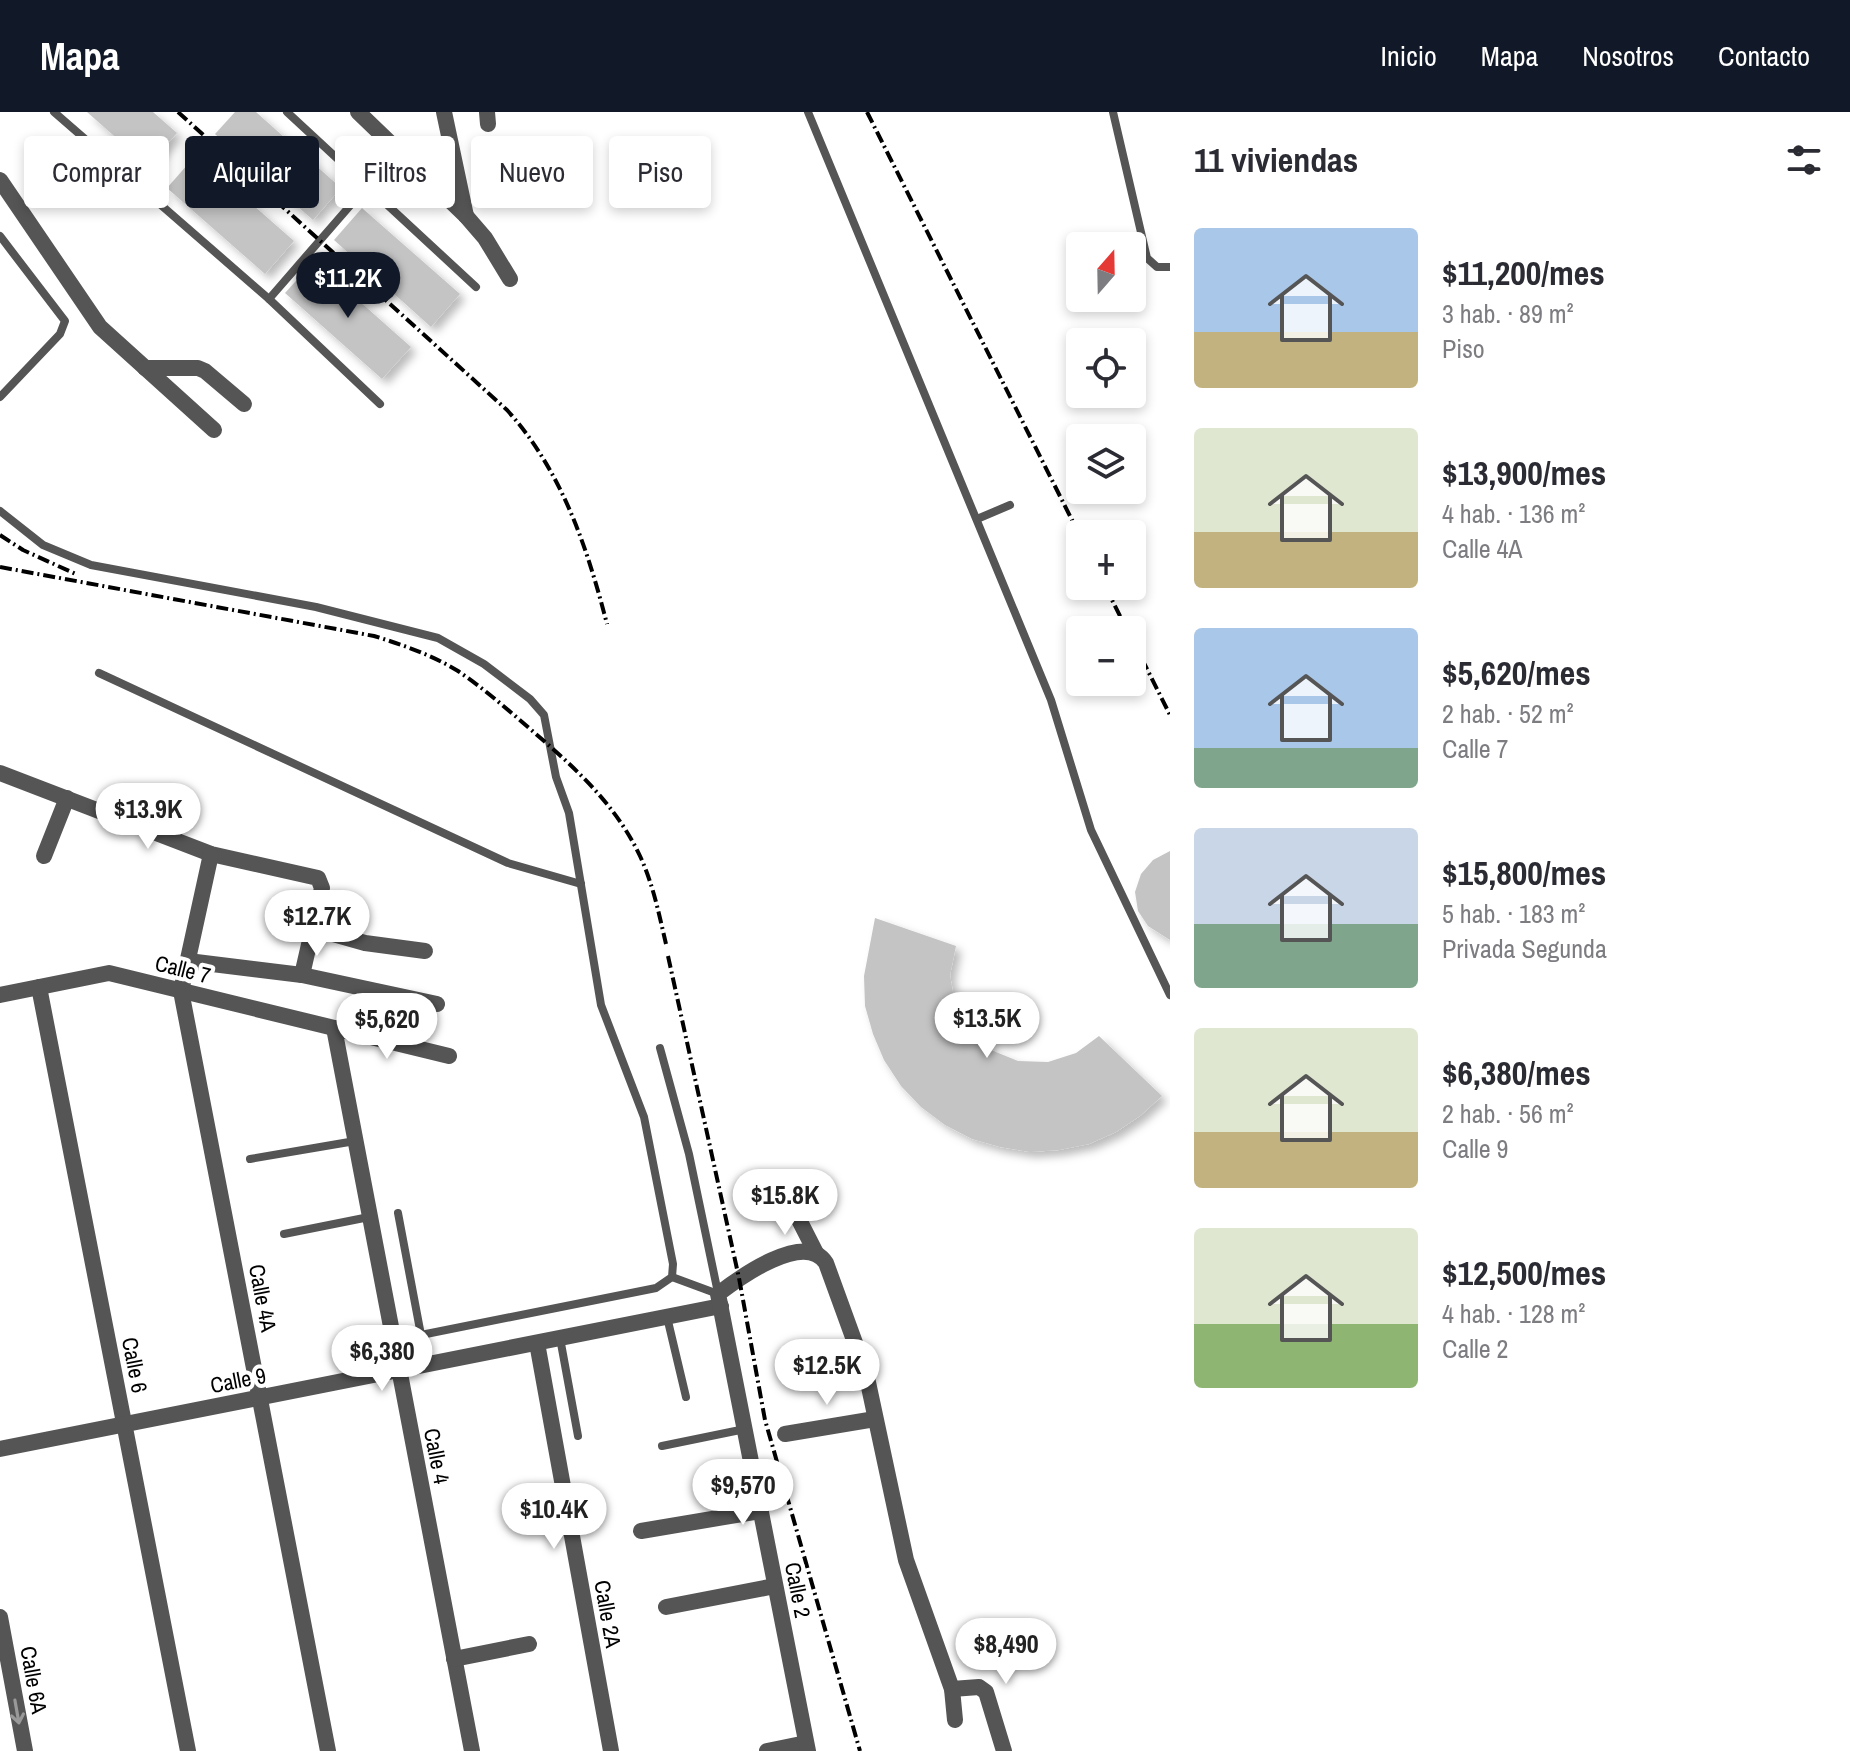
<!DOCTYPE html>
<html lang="es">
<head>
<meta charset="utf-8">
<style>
  :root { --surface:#fff; --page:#f2f2f3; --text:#2b2b33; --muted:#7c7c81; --accent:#111827 }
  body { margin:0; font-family:"Archivo Narrow",sans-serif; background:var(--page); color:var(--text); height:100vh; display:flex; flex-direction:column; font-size:30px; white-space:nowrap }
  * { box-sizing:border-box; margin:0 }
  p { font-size:26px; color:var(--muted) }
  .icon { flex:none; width:44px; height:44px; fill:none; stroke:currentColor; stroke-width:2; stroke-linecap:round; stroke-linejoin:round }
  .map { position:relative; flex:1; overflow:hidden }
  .details { display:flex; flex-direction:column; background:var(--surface); width:680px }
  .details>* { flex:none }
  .banner { position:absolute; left:24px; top:24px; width:760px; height:72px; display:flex; gap:16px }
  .needle { width:52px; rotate:20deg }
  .fabs { position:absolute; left:1066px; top:120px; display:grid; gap:16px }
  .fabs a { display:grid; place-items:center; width:80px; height:80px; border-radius:8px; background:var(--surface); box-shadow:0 4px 12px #0003; font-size:40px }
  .price { position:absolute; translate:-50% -68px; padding:0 18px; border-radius:28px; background:#fff; color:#222; font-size:26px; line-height:52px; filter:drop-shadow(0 2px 4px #0008) }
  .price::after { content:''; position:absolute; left:50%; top:48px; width:24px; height:18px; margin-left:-12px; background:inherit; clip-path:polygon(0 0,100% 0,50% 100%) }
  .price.on { background:var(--accent); color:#fff }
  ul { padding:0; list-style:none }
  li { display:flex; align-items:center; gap:24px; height:200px; padding:0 24px }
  li span { display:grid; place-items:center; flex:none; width:224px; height:160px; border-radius:8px; color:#555 }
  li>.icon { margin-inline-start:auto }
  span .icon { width:96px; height:96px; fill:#fffc; stroke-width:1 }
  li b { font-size:34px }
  h2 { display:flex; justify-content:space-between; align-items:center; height:96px; padding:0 24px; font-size:34px }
  .pill { padding:0 28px; border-radius:8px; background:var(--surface); box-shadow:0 4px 12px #0003; font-size:28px; line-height:72px }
  .pill.on { background:var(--accent); color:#fff }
  header { display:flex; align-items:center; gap:48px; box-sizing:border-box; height:112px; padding:0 40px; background:var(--accent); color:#fff }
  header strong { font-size:38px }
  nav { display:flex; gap:44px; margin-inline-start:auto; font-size:28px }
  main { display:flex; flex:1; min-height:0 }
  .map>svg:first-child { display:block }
  .building { fill:#c4c4c4; filter:url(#shadow) }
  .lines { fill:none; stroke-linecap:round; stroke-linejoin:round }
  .service { stroke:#555; stroke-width:8 }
  .minor { stroke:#555; stroke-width:16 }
  .rail { stroke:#000; stroke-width:4; stroke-dasharray:12 4 2 4; stroke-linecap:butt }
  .oneway { stroke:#999 }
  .labels { text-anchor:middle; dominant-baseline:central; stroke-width:8; stroke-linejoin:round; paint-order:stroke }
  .street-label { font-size:22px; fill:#000; stroke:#fff }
</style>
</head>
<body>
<header>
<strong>Mapa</strong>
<nav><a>Inicio</a><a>Mapa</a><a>Nosotros</a><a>Contacto</a></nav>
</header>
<main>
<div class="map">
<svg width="1170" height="1639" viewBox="0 0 1170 1639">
  <defs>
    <filter id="shadow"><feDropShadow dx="5.5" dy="5.5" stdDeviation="4" flood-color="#0004"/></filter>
  </defs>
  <rect width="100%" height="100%" fill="#fff"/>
  <g class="building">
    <polygon points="87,0 153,0 177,21 148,54"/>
    <polygon points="235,0 256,0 341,76 313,108 215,22"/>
    <polygon points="196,43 294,129 265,162 167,76"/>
    <polygon points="362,96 460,182 431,215 334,128"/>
    <polygon points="314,149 411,235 382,267 285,181"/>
    <polygon points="1170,739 1170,828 1148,814 1138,799 1135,780 1141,762 1153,748"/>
    <polygon points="875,806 956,834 950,863 955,892 969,918 991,938 1018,949 1048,950 1076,941 1099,924 1162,984 1140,1004 1116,1020 1089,1032 1059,1038 1030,1040 1000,1035 972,1027 945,1013 921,995 901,974 884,948 873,922 865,894 864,864"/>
  </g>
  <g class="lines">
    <g class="service">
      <polyline points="54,0 269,187 380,292"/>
      <polyline points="287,0 476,175"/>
      <polyline points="808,0 1051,588 1091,718 1170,883"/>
      <polyline points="1113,0 1147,146 1157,155 1170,155"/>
      <polyline points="0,124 65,209 60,222 0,285"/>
      <polyline points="269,187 368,73"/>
      <polyline points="0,399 43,433 91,453 316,495 438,526 484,552 530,587 544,603 556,665 569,701 601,893 644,1005 673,1152 672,1165 656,1176 421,1223 398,1101"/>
      <polyline points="977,407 1010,393"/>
      <polyline points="99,561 508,751 581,772"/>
      <polyline points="660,936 689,1042 718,1181"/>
      <polyline points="250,1047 355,1029"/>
      <polyline points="284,1122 369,1105"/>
      <polyline points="672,1165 718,1182"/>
      <polyline points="667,1205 686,1285"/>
      <polyline points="421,1223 426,1253"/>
      <polyline points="560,1226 578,1324"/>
      <polyline points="662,1334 745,1317"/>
    </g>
    <g class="minor">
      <polyline points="358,0 466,104 485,126 510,167"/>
      <polyline points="444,0 466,104"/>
      <polyline points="487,0 488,12"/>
      <polyline points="0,68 100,215 214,318"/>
      <polyline points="145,256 198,256 205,259 244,292"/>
      <polyline points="0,661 211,742 318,766 322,776 302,863"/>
      <polyline points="211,742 181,879 328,1639"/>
      <polyline points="44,744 67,686"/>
      <polyline points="312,816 365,831 425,839"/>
      <polyline points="188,849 302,863 437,892"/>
      <polyline points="39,875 188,1639"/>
      <polyline points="0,883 109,861 449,944"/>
      <polyline points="334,916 472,1639"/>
      <polyline points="791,1092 816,1141"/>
      <polyline points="537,1231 611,1639"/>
      <polyline points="785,1322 875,1307"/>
      <polyline points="0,1337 721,1194"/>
      <polyline points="641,1419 760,1399"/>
      <polyline points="666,1495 775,1474"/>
      <polyline points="0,1505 25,1639"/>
      <polyline points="454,1547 529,1532"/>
      <polyline points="952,1577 979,1575 986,1580 1004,1639"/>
      <polyline points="767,1639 806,1631"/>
      <path d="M808,1639L718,1182C739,1166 805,1118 826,1151L866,1261L906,1448L952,1577L955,1608"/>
    </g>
    <g class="rail">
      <path d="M178,0L507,298C562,359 587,435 607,512"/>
      <polyline points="867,0 1080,424"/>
      <polyline points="0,423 23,438 78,463"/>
      <path d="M0,455L374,524C403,533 432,543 458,559C483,576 506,596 529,616C573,654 615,691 640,744C653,772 659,802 666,832"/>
      <polyline points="1105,474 1127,518"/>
      <polyline points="1132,527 1170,603"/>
      <polyline points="668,844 739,1166 765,1308 860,1639"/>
    </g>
  </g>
  <defs><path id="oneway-shaft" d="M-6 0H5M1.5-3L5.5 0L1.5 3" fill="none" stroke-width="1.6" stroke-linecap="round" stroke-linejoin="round" transform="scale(2)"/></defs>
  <use class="oneway" href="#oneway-shaft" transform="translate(17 1600) rotate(80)"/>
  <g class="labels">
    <g class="street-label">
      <text transform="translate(183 857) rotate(14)">Calle 7</text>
      <text transform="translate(263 1186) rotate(79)">Calle 4A</text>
      <text transform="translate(135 1253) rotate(79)">Calle 6</text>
      <text transform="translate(238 1268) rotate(-11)">Calle 9</text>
      <text transform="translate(437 1344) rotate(79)">Calle 4</text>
      <text transform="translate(798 1478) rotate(79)">Calle 2</text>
      <text transform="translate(608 1502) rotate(80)">Calle 2A</text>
      <text transform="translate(34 1568) rotate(80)">Calle 6A</text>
    </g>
  </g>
</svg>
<div class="fabs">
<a><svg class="needle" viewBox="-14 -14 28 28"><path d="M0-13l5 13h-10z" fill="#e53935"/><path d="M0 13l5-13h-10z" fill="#7c7c81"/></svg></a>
<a><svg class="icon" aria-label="locate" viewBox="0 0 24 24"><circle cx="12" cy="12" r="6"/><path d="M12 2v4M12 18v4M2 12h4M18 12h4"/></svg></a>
<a><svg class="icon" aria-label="layers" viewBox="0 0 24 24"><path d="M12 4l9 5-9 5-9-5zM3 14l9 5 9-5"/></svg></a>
<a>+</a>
<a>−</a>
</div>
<b class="price on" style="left:348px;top:208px">$11.2K</b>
<b class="price" style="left:148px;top:739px">$13.9K</b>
<b class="price" style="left:317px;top:846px">$12.7K</b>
<b class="price" style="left:987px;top:948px">$13.5K</b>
<b class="price" style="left:387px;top:949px">$5,620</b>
<b class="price" style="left:785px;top:1125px">$15.8K</b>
<b class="price" style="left:382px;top:1281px">$6,380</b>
<b class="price" style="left:827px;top:1295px">$12.5K</b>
<b class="price" style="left:743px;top:1415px">$9,570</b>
<b class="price" style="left:554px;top:1439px">$10.4K</b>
<b class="price" style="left:1006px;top:1574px">$8,490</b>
<div class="banner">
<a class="pill">Comprar</a>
<a class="pill on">Alquilar</a>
<a class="pill">Filtros</a>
<a class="pill">Nuevo</a>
<a class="pill">Piso</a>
</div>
</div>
<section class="details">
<h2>11 viviendas<svg class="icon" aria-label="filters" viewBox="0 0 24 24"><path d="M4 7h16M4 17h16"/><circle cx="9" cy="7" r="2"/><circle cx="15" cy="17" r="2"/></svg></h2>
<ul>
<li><span style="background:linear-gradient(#a9c7e8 65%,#c2b280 0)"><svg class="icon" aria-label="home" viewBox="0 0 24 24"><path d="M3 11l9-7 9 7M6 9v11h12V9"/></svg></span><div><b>$11,200/mes</b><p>3 hab. · 89 m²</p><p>Piso</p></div></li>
<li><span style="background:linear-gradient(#dfe7d0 65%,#c2b280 0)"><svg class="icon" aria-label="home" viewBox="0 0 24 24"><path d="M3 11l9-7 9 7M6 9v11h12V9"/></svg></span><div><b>$13,900/mes</b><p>4 hab. · 136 m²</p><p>Calle 4A</p></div></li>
<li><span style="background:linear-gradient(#a9c7e8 75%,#7fa58c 0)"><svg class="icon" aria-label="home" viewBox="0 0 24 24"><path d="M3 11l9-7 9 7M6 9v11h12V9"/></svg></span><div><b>$5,620/mes</b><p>2 hab. · 52 m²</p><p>Calle 7</p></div></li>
<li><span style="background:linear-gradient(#c9d6e8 60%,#7fa58c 0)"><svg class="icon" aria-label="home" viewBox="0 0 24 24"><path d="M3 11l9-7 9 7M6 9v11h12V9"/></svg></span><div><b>$15,800/mes</b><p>5 hab. · 183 m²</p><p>Privada Segunda</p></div></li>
<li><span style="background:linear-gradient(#dfe7d0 65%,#c2b280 0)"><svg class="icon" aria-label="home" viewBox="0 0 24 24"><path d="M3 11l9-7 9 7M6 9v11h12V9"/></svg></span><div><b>$6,380/mes</b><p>2 hab. · 56 m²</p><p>Calle 9</p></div></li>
<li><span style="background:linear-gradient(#dfe7d0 60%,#8fb573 0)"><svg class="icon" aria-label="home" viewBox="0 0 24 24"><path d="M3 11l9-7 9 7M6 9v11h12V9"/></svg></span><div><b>$12,500/mes</b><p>4 hab. · 128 m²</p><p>Calle 2</p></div></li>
</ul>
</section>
</main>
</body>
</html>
